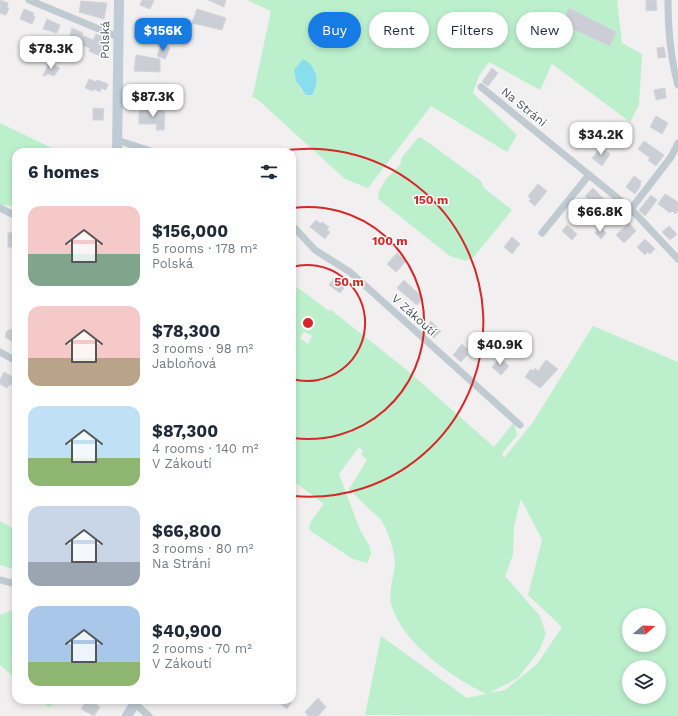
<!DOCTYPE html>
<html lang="en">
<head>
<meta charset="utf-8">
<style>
  :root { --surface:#fff; --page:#f6f6f7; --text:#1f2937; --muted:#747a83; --accent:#167be4 }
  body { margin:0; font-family:"Work Sans",sans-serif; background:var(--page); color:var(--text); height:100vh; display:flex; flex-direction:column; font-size:15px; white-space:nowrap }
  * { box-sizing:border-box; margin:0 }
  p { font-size:13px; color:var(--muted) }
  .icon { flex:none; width:22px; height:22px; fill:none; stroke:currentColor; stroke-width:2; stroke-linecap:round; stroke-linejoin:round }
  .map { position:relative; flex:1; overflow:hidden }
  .panel { position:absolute; left:12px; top:148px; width:284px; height:556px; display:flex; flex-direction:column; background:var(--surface); border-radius:12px; box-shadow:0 2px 6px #0003 }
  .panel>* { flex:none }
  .banner { position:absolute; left:308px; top:12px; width:310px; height:36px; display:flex; gap:8px }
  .needle { width:26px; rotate:71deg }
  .controls { position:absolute; left:622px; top:608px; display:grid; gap:8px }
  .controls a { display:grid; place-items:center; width:44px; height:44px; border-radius:50%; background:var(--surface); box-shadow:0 2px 6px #0003; font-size:20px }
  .price { position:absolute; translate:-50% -34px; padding:0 9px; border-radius:8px; background:#fff; color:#222; font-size:13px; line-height:26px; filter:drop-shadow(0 1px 2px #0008) }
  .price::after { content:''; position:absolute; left:50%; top:24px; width:12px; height:9px; margin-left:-6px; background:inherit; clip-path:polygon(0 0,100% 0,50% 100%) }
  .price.active { background:var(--accent); color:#fff }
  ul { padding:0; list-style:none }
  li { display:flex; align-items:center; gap:12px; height:100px; padding:0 16px }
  li span { display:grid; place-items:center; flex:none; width:112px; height:80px; border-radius:12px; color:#555 }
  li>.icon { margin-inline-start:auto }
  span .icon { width:48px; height:48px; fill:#fffc; stroke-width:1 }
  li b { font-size:17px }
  h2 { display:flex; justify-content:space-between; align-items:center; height:48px; padding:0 16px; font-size:17px }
  .pill { padding:0 14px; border-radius:18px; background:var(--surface); box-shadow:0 2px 6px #0003; font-size:14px; line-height:36px }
  .pill.active { background:var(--accent); color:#fff }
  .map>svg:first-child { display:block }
  .green { fill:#bcf0cd; fill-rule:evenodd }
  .water { fill:#89deee }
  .building { fill:#cbced4; stroke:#d3d5db }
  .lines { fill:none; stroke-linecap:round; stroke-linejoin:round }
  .street { stroke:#bfcad1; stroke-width:7 }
  .secondary { stroke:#bfcbd6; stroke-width:10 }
  .ring { fill:none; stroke:#d62828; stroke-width:2 }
  .labels { text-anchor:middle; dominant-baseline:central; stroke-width:3; stroke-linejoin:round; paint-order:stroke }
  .street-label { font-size:12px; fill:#46535d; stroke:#fff }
  .centre { fill:#d62828; stroke:#fff; stroke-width:2 }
  .ring-label { font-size:12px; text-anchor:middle; font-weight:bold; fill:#d62828; stroke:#fff; stroke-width:3; stroke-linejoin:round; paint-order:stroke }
</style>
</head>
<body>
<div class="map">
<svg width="678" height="716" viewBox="0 0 678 716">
  <rect width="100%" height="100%" fill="#f1efef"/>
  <g class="green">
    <path d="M247,0H617L622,43L642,54L639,105L630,122L552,64L540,90L489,62L479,76L473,93L517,135L507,152L431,106L368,188L345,179L257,99L251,96L253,95L271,11ZM294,70H315V90L302,91L296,81Z"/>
    <polygon points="0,123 60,152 16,152 16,206 0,205"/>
    <polygon points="418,138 422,138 481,181 484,188 512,210 473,258 466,261 450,256 378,199 379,191 386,179 400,165 402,157"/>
    <path d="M297,287L329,311L330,309L408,371L494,447L514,422L517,435L502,454L504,458L533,422L593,326L678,362V716L365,715L381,636L467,698L486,694C451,677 402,643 391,604C388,595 394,574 395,565C396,554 387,527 380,519C370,509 359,500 349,489L367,460L361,454L363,451L359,447L339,474L360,530L370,547L371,554L367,563L353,559L312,532L309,528L311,521L324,504L292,480V289ZM304,332L312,336L308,344L300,338ZM521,499L542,540L528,595L562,627L537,664L505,690L489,693L518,678L539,651L546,634L540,616L505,576L513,555L514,526ZM629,615H659V645H629ZM629,667H659V697H629Z"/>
    <polygon points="0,521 16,530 16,570 0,565"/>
    <polygon points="9,611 16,611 16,679 0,665 0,615"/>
    <polygon points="41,700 57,700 49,707"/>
  </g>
  <path class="water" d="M303,59C317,66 320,82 312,95H306L296,81L294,70Z"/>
  <g class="building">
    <polygon points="0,0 8,3 7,7 9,8 6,15 0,13"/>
    <polygon points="142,0 154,0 150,9 140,5"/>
    <polygon points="208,0 226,0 224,7"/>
    <polygon points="646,0 656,0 657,10 646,11"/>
    <polygon points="81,1 107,3 104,19 79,12"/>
    <polygon points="569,8 616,32 610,46 562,24"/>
    <polygon points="24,9 34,13 33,16 35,17 32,24 20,19"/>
    <polygon points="197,9 226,18 222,30 192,23"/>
    <polygon points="47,19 60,25 57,33 43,29"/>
    <polygon points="136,23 152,25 149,40 134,37"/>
    <polygon points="72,28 83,33 82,35 93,40 96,34 107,38 100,56 89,51 90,48 69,40"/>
    <polygon points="162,44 170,48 165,59 157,56"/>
    <polygon points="664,47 666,57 658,58 657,48"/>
    <polygon points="136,55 160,59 160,72 134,71"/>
    <polygon points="49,62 60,68 54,76 49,74 43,76"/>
    <polygon points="492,68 498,73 488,86 482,82"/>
    <polygon points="89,79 96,82 97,80 108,84 106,90 101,88 100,92 94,89 93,91 85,88"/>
    <polygon points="665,88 666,98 656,100 654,90"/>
    <polygon points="93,108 104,109 103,120 93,120"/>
    <polygon points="142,109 165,111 164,130 156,130 157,124 139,124 139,111 142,111"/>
    <polygon points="656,116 668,123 662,134 650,127"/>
    <polygon points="644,141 664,155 656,166 648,160 650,158 638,149"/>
    <polygon points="601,147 610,154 602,166 592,158"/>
    <polygon points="634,176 641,181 640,184 641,185 635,194 626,187"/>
    <polygon points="538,184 547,191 535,206 529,201 531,199 528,196"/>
    <polygon points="593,188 619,214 609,225 600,216 602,213 585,196"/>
    <polygon points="665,194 678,202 678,210 676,214 672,211 670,213 658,204"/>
    <polygon points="651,195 657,200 645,216 639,210"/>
    <polygon points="316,220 321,224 322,222 329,227 327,230 330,232 325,239 310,227"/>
    <polygon points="629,223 636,231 624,243 616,235"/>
    <polygon points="567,225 577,234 572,240 562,231"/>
    <polygon points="669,226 677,234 670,240 662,232"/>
    <polygon points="600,227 606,233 601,239 595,233"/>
    <polygon points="16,232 16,247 8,247 8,233"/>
    <polygon points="512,237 520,244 512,254 504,247"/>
    <polygon points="645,239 655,249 650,254 648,252 645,255 637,247"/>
    <polygon points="397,253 406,261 396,272 387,264"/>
    <polygon points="335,277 346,285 340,293 329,285"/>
    <polygon points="404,280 423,298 417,305 397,288"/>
    <polygon points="431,321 441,331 434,338 424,329"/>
    <polygon points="10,329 16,333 16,344 5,337 6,332"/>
    <polygon points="462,344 468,350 466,352 468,354 461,362 453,355"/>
    <polygon points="500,358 509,366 501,375 492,367"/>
    <polygon points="546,360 558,369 540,388 525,377 531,369 533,371 535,368 538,371"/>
    <polygon points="4,372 16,379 14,386 10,384 7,388 0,384 0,380"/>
    <polygon points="318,698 326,707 318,716 308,716 305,712"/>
    <polygon points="87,700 90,700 100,707 94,716 81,709"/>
    <polygon points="276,700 288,700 291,703 287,709"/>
  </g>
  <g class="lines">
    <g class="street">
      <polyline points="29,0 118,37"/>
      <path d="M668,0C668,29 670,57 678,85"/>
      <polyline points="481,87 631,209 678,259"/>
      <polyline points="117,140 154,152"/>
      <polyline points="0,208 16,216"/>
      <polyline points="631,209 671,157 678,143"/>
      <polyline points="292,225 315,250 350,272 520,425"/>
      <polyline points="542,233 589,175"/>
      <polyline points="0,352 16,361"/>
      <polyline points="0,580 16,584"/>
      <polyline points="135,704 149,716"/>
    </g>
    <g class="secondary">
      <polyline points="117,152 119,0"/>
      <polyline points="127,716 137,700"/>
    </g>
  </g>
  <g class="ring">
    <path d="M292 267A58 58 0 1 1 292 379"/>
    <path d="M293 208A116 116 0 1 1 293 438"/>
    <path d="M276 152A174 174 0 1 1 293 496"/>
  </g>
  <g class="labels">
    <g class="street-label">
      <text transform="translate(105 40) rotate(-89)">Polská</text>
      <text transform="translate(524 107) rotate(39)">Na Stráni</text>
      <text transform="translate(414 315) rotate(42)">V Zákoutí</text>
    </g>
  </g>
  <circle cx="308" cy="323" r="6" class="centre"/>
  <g class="ring-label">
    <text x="431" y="204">150 m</text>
    <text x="390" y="245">100 m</text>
    <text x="349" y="286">50 m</text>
  </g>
</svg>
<div class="controls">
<a><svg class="needle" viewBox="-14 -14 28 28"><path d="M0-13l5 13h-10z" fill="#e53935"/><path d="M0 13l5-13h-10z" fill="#747a83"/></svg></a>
<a><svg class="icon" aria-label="layers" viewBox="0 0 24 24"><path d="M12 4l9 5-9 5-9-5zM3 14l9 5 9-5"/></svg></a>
</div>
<b class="price active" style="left:163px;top:52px">$156K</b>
<b class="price" style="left:51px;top:70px">$78.3K</b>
<b class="price" style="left:153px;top:118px">$87.3K</b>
<b class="price" style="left:601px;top:156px">$34.2K</b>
<b class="price" style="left:600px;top:233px">$66.8K</b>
<b class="price" style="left:500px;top:366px">$40.9K</b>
<div class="banner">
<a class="pill active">Buy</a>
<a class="pill">Rent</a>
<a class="pill">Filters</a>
<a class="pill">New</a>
</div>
<section class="panel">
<h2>6 homes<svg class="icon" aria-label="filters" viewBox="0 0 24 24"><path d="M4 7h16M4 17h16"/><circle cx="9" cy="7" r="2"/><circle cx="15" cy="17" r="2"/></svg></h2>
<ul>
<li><span style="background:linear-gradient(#f6c9c9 60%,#7fa58c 0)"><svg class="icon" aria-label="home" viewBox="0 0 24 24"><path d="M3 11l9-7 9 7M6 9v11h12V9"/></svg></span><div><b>$156,000</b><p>5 rooms · 178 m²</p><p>Polská</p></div></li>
<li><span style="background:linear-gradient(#f6c9c9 65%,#b9a48a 0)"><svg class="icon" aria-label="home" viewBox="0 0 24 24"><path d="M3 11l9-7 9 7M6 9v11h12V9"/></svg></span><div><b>$78,300</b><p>3 rooms · 98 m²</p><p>Jabloňová</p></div></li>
<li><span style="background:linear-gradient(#bfe0f5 65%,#8fb573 0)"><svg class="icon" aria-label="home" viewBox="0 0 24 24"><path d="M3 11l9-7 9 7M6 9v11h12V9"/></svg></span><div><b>$87,300</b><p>4 rooms · 140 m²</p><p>V Zákoutí</p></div></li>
<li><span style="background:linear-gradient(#c9d6e8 70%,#9aa5b1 0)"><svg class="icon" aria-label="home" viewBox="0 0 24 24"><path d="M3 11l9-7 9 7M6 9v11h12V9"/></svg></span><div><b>$66,800</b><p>3 rooms · 80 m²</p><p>Na Stráni</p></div></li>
<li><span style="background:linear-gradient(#a9c7e8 70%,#8fb573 0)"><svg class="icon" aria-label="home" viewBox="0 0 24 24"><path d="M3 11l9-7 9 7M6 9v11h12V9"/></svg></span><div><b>$40,900</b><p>2 rooms · 70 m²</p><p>V Zákoutí</p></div></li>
</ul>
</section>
</div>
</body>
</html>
